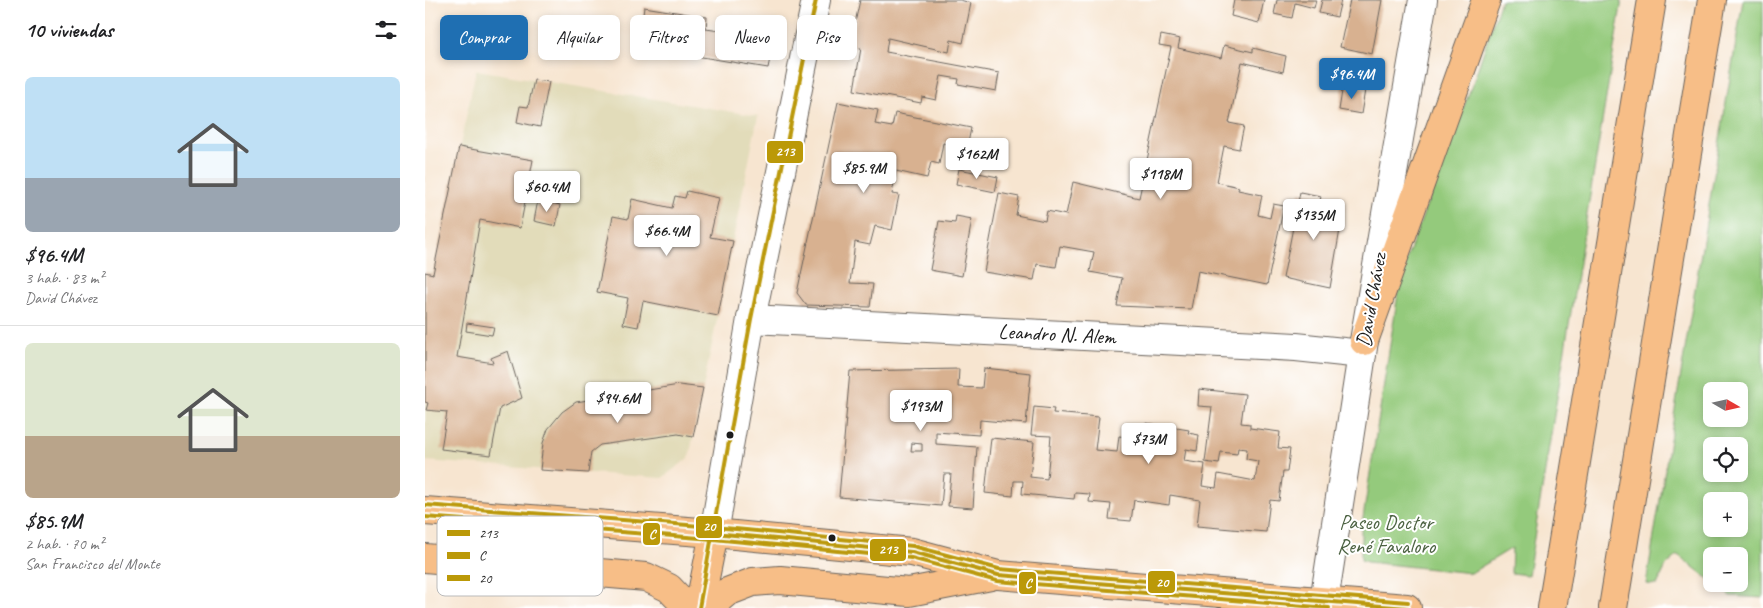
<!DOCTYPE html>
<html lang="es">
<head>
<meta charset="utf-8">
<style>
  :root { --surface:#fff; --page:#f2f2f2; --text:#202124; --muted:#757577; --line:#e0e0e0; --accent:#1f6fb2 }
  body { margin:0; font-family:Caveat,sans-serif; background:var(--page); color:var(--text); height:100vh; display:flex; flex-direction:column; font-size:19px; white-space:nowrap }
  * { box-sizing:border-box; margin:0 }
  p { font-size:16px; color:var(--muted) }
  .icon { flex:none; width:28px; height:28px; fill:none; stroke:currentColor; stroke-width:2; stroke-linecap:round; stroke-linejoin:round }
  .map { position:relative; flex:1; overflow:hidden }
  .panel { display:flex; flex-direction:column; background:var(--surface); width:425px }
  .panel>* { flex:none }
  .top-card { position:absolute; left:15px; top:15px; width:475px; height:45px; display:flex; gap:10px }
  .needle { width:32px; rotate:99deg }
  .tools { position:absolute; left:1278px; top:382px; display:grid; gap:10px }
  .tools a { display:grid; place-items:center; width:45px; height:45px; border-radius:8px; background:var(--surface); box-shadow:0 2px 8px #0003; font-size:25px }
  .price { position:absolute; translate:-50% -42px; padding:0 11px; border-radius:5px; background:#fff; color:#222; font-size:16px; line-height:32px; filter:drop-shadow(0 1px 2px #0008) }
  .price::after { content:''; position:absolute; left:50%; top:30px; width:15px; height:11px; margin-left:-8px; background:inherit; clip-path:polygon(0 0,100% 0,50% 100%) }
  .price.on { background:var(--accent); color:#fff }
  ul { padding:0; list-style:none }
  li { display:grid; align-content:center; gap:10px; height:265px; padding:0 25px }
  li+li { border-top:1px solid var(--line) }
  li span { display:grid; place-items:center; height:155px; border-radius:8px; color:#555 }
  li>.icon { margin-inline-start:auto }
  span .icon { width:90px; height:90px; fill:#fffc; stroke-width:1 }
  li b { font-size:21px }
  h2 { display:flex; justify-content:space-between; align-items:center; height:60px; padding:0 25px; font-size:21px }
  .tag { padding:0 18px; border-radius:8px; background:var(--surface); box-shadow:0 2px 8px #0003; font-size:18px; line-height:45px }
  .tag.on { background:var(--accent); color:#fff }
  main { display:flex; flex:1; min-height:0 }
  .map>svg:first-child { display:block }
  .built { fill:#e2dcba }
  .green { fill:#94ca7b; stroke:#58734c; fill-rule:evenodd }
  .building { fill:#d8b190; fill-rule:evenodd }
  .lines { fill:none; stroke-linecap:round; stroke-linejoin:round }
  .minor-casing { stroke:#69625b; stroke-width:30 }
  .major-casing { stroke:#69625b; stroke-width:30 }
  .highway-casing { stroke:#69625b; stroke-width:30 }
  .minor { stroke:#fff; stroke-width:28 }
  .major { stroke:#f7be87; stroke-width:28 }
  .highway { stroke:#f7be87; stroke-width:28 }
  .bus-1-casing { stroke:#fff; stroke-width:8 }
  .bus-2-casing { stroke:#fff; stroke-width:8 }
  .bus-3-casing { stroke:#fff; stroke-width:8 }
  .bus-1 { stroke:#bb9908; stroke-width:4 }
  .bus-2 { stroke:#bb9908; stroke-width:4 }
  .bus-3 { stroke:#bb9908; stroke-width:4 }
  .bus-dot { fill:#1c1c1c; stroke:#fff; stroke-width:2 }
  .labels { text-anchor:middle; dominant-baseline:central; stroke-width:4; stroke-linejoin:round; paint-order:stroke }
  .street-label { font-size:21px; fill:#1c1c1c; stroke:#fff }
  .park-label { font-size:21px; fill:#4c6242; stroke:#fff }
  .key { fill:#fff; stroke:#bbb; stroke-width:1 }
  .key-label { font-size:14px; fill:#1c1c1c }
  .line-badge { stroke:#fff; stroke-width:2 }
  .badge-label { font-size:14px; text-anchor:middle; font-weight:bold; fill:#fff }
</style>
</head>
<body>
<main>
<section class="panel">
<h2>10 viviendas<svg class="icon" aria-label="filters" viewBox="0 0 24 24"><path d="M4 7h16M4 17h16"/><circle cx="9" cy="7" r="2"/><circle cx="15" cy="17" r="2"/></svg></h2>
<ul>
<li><span style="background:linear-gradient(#bfe0f5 65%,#9aa5b1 0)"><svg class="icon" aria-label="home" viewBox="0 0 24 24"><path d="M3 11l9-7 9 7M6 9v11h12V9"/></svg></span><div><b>$96.4M</b><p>3 hab. · 83 m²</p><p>David Chávez</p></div></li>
<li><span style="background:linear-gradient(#dfe7d0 60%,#b9a48a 0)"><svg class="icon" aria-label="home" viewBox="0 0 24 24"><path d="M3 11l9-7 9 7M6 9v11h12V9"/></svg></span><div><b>$85.9M</b><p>2 hab. · 70 m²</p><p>San Francisco del Monte</p></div></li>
</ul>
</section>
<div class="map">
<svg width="1338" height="608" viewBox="0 0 1338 608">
  <rect width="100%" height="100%" fill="#fff"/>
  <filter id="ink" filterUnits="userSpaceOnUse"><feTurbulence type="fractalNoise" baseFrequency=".02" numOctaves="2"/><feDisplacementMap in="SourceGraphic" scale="10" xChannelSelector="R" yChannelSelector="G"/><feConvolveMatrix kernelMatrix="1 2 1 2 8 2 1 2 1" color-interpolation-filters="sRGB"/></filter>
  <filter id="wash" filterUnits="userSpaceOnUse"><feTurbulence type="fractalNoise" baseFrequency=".0096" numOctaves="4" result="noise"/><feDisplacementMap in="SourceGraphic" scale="20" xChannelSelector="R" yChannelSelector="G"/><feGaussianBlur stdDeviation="1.12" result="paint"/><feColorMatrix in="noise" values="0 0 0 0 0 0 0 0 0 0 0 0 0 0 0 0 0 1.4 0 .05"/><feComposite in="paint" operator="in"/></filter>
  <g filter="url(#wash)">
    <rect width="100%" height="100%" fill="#f7e5d0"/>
    <polygon class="built" points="51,70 333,116 264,458 237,478 0,461 0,272 8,273"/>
    <g class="green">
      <polygon points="1076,0 1197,0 1103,575 1086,573 1087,548 1046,573 942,562 936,560 936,531 976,274 1050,77"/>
      <path d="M1318,0H1338V598L1305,596L1289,584H1314V556H1286V581L1253,555L1241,566L1232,585L1221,584ZM1314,391V419H1286V391ZM1314,446V474H1286V446ZM1286,501H1314V529H1286Z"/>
    </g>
    <g id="blocks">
      <g class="building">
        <polygon points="435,0 535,0 546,3 538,43 526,40 524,52 463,38 461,52 574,73 571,91 533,84 534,79 516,76 511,100 497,97 496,103 429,90 436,48 425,46"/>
        <polygon points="809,0 839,0 834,23 806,16"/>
        <polygon points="852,0 891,0 889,8 870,3 867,18 849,14"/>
        <polygon points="897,0 916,0 912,17 894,13"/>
        <polygon points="925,0 957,0 947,54 915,47"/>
        <polygon points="219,7 282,17 281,29 295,31 296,19 344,27 341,42 348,43 343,68 271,56 276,37 271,37 268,55 214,47"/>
        <polygon points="736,35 755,39 753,48 796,58 799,45 828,52 828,48 861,56 858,72 817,62 804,123 819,126 814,149 799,146 792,182 814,187 813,190 837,195 833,215 845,218 848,204 859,206 842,285 773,271 766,309 692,306 697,278 665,272 669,252 635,246 631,267 612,264 609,280 559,272 574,193 594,197 591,215 620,221 622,211 641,215 648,182 714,198 746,47 734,45"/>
        <polygon points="109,80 124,82 115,127 92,122 95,106 103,107"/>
        <polygon points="918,85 940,90 936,114 914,110"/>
        <polygon points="413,102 453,110 450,124 467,127 470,113 546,128 542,148 518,143 514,164 506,162 502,178 471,171 467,194 474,195 467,230 450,226 445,245 430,242 425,283 448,284 445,307 381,305 372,293"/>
        <polygon points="34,147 108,160 95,228 55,220 32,357 68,363 66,358 83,351 97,398 75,408 66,455 16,449 22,412 1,410 3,403 0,402 0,272 8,274"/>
        <polygon points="534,169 573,177 570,192 531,184"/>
        <polygon points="262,191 294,198 285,237 308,241 293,316 218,301 213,327 198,324 203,298 172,292 188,216 203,219 207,199 247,208 250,196 260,198"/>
        <polygon points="875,192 896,196 895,201 919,206 905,288 858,278"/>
        <polygon points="113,200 135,205 131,226 109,221"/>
        <polygon points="531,216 547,219 537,276 505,270 514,221 530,223"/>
        <polygon points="42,323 69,327 67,335 41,331"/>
        <path d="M559,368L606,373L601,424L555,420L554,435L511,432V444L552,447L548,508L523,506L526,474H519L516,506L414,497L425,371L534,369L533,387L557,388ZM487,443L497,444V451H486Z"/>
        <polygon points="254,385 278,388 268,437 253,434 175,445 166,452 163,473 115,470 118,443 123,429 137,412 151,402"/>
        <polygon points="774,389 820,394 816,423 825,424 825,428 855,432 853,448 865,449 862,472 858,472 854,501 845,500 841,532 772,526 775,500 745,495 744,505 709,500 706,521 684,519 686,504 664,502 665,494 650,493 649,499 597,494 598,481 589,481 588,496 560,493 566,438 609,442 605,477 622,479 626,436 606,435 609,407 629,409 628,413 674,417 670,450 692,452 694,436 718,439 721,423 764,430 763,433 774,435 772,451 761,449 759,461 780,464 777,486 791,488 793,474 830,481 833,461 821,459 822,449 813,448 812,454 796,452 794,464 780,462 787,407 773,406"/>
      </g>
    </g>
  </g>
  <g filter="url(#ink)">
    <use href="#blocks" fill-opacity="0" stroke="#69625b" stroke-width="1"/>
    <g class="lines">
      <g class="minor-casing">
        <g id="minor">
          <polyline points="326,319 871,347 937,354"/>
          <polyline points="289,533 326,319 391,0"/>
          <polyline points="898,608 939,341 998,0"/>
        </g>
      </g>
      <g class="major-casing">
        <g id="major">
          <polyline points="0,511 289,533 487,552 573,575 982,608"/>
          <polyline points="0,558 221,577 244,588 263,608"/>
          <polyline points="274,608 289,533"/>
          <polyline points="283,608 302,592 328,582 355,580 484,592 566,576"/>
        </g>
      </g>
      <g class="highway-casing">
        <g id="highway">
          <polyline points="939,341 1061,0"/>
          <polyline points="1127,608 1227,0"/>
          <polyline points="1188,608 1287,0"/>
        </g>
      </g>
      <use href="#minor" class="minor"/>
      <use href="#major" class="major"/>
      <use href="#highway" class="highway"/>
      <g class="bus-1-casing">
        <g id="bus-1">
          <polyline points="289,533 487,552 573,575 982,608"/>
          <polyline points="274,608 326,319 391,0"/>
        </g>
      </g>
      <g class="bus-2-casing">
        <polyline id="bus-2" points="0,517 288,539 486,558 572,581 904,608"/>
      </g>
      <g class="bus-3-casing">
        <polyline id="bus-3" points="0,505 289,527 488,546 574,569 983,602"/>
      </g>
      <use href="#bus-1" class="bus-1"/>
      <use href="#bus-2" class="bus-2"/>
      <use href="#bus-3" class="bus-3"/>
    </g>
  </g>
  <g class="bus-dot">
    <circle cx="305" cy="435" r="4.5"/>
    <circle cx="407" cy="538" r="4.5"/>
  </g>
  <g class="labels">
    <g class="street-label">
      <text transform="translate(946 300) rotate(-80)">David Chávez</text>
      <text transform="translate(632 334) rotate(3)">Leandro N. Alem</text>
    </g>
    <g class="park-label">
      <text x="961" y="522">Paseo Doctor<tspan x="961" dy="24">René Favaloro</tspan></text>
    </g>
  </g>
  <rect x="12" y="516" width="166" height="80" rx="8" class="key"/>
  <rect x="22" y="530" width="23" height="6" fill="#bb9908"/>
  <rect x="22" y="552" width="23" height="7" fill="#bb9908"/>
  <rect x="22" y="575" width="23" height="6" fill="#bb9908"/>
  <g class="key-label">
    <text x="54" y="538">213</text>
    <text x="54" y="560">C</text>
    <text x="54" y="583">20</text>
  </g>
  <g class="line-badge">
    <rect x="341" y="140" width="38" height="24" rx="5" fill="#bb9908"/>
    <rect x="270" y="515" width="28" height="24" rx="5" fill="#bb9908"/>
    <rect x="217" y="522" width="19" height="24" rx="5" fill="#bb9908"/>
    <rect x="444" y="538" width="38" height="24" rx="5" fill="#bb9908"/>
    <rect x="722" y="570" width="29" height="24" rx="5" fill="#bb9908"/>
    <rect x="593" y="571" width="19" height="24" rx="5" fill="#bb9908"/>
  </g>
  <g class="badge-label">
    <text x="360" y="156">213</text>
    <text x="284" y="531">20</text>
    <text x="227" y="539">C</text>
    <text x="463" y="554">213</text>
    <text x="737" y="587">20</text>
    <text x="603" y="588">C</text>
  </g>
</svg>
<div class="tools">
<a><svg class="needle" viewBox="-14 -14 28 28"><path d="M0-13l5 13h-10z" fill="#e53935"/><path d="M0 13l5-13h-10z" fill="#757577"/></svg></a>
<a><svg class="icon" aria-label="locate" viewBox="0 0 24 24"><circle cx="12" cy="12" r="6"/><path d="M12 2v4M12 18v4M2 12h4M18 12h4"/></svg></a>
<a>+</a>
<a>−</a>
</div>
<b class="price on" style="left:927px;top:100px">$96.4M</b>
<b class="price" style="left:552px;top:180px">$162M</b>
<b class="price" style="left:439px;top:194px">$85.9M</b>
<b class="price" style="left:736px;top:200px">$118M</b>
<b class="price" style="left:122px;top:213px">$60.4M</b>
<b class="price" style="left:889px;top:241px">$135M</b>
<b class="price" style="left:242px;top:257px">$66.4M</b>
<b class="price" style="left:193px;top:424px">$94.6M</b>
<b class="price" style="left:496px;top:432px">$193M</b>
<b class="price" style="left:724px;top:465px">$73M</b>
<div class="top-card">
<a class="tag on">Comprar</a>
<a class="tag">Alquilar</a>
<a class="tag">Filtros</a>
<a class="tag">Nuevo</a>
<a class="tag">Piso</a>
</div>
</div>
</main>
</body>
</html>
